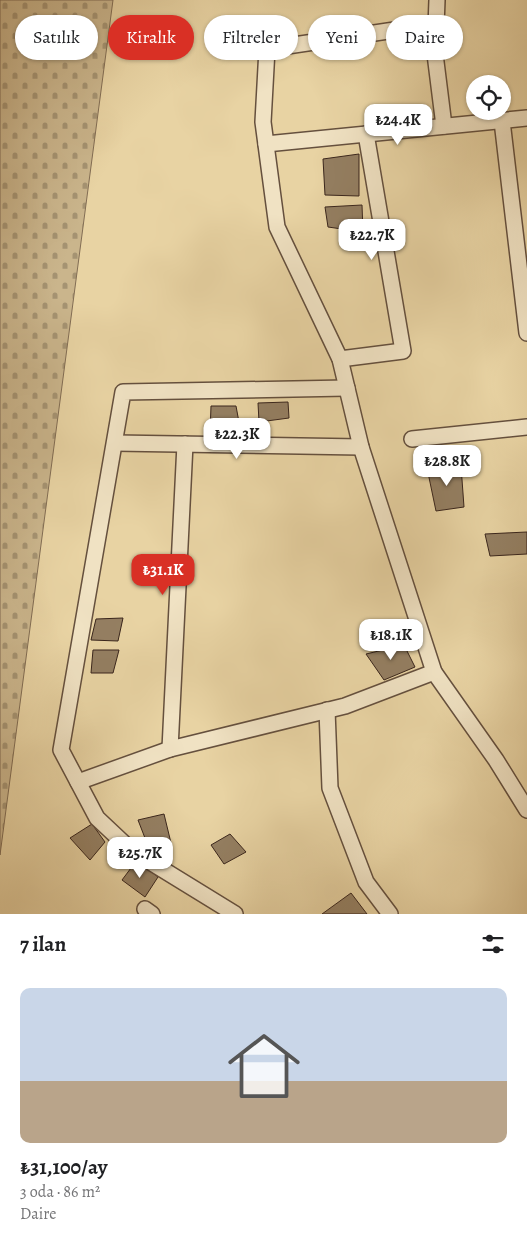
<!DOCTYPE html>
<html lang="tr">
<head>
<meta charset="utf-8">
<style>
  :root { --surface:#fff; --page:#f6f6f6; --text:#202124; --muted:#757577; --accent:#d93025 }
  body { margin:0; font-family:Alegreya,serif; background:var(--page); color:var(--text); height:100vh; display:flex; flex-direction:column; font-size:19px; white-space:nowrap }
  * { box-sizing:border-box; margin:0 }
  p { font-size:16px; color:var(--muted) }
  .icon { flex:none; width:28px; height:28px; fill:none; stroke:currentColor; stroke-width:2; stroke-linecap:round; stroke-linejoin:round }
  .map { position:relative; height:914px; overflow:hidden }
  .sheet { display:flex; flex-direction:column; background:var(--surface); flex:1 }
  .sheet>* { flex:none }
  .hud { position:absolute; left:15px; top:15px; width:498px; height:45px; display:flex; gap:10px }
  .tools { position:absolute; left:466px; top:75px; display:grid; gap:10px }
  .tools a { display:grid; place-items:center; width:45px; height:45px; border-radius:50%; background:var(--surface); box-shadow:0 1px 4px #0004; font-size:25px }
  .price { position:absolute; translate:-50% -42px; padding:0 11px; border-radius:10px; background:#fff; color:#222; font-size:16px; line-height:32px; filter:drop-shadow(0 1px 2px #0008) }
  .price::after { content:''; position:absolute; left:50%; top:30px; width:15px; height:11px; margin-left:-8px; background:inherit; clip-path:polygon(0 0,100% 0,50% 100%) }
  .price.current { background:var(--accent); color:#fff }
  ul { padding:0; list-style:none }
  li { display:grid; align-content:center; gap:10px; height:265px; padding:0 20px }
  li span { display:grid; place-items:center; height:155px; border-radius:10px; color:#555 }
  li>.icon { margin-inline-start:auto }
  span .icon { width:90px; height:90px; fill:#fffc; stroke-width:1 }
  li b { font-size:21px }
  h2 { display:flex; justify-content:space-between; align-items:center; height:60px; padding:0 20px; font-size:21px }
  .chip { padding:0 18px; border-radius:22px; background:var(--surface); box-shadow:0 1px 4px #0004; font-size:18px; line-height:45px }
  .chip.current { background:var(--accent); color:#fff }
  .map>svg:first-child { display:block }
  .cemetery { fill:url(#cemetery-stones); stroke:#826d54 }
  .building { fill:#947f62; stroke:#39251c }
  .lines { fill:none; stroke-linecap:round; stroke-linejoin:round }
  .minor-casing { stroke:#65503e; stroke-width:18 }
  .minor { stroke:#f0e2c3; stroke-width:15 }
</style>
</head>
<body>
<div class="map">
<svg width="527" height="914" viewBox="0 0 527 914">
  <defs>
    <pattern id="cemetery-stones" width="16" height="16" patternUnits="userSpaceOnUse" patternTransform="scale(1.25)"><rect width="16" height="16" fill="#cab58c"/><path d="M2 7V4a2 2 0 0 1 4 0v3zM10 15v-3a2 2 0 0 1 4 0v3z" fill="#a59372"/></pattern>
  </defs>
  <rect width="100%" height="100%" fill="#e8d3a3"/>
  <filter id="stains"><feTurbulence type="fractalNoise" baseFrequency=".004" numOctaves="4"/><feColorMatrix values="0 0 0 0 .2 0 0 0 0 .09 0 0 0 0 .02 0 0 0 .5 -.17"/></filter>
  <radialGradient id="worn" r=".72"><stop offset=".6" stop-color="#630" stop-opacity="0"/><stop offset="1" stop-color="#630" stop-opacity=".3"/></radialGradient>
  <polygon class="cemetery" points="0,0 113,0 0,855"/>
  <g class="building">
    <polygon points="359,154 359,196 325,195 323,159"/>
    <polygon points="362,205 363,232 328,227 325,207"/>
    <polygon points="288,402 289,418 259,422 258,403"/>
    <polygon points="211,406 236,406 241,433 210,434"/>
    <polygon points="461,466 464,507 436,511 427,468"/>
    <polygon points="527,532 527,554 490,556 485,534"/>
    <polygon points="123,618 118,641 91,640 96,619"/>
    <polygon points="404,645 415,667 384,680 366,654"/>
    <polygon points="93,650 119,650 113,673 91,673"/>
    <polygon points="164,814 171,843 150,851 138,820"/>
    <polygon points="92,824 105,842 90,860 70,838"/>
    <polygon points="230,834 246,852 224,864 211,845"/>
    <polygon points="137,860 158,877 145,897 122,880"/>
    <polygon points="351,893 367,914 322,914"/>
  </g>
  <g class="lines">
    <g class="minor-casing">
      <g id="minor">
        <polyline points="437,0 435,54 444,126"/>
        <polyline points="435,24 267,49 263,122 277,227 340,359 361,447 434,672 496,760 527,810"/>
        <polyline points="502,121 527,333"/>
        <polyline points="266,144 527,118"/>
        <polyline points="340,359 403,351 366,134"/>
        <polyline points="412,439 527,427"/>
        <polyline points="115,443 361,447"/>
        <polyline points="327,710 330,788 366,882 390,914"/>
        <polyline points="170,749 185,444"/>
        <polyline points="78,782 170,749 345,706 434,672"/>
        <polyline points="145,909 152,914"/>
        <polyline points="235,914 131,850 97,818 61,750 123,392 347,388"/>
      </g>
    </g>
    <use href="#minor" class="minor"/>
  </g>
  <rect width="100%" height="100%" filter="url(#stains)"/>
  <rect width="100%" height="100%" fill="url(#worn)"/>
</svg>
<div class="tools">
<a><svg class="icon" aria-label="locate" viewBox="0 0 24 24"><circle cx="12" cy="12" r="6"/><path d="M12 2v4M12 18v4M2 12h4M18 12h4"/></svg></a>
</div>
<b class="price" style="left:398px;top:146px">₺24.4K</b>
<b class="price" style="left:372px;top:261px">₺22.7K</b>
<b class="price" style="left:237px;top:460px">₺22.3K</b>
<b class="price" style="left:447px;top:487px">₺28.8K</b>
<b class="price current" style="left:163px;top:596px">₺31.1K</b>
<b class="price" style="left:391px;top:661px">₺18.1K</b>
<b class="price" style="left:140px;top:879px">₺25.7K</b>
<div class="hud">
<a class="chip">Satılık</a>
<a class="chip current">Kiralık</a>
<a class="chip">Filtreler</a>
<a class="chip">Yeni</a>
<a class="chip">Daire</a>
</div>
</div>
<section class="sheet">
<h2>7 ilan<svg class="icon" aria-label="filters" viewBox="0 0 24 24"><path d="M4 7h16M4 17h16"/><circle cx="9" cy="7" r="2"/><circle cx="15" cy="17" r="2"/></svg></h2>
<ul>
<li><span style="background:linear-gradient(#c9d6e8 60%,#b9a48a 0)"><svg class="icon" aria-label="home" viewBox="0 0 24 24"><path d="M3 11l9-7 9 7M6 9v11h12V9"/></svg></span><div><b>₺31,100/ay</b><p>3 oda · 86 m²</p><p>Daire</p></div></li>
</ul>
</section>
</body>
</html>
